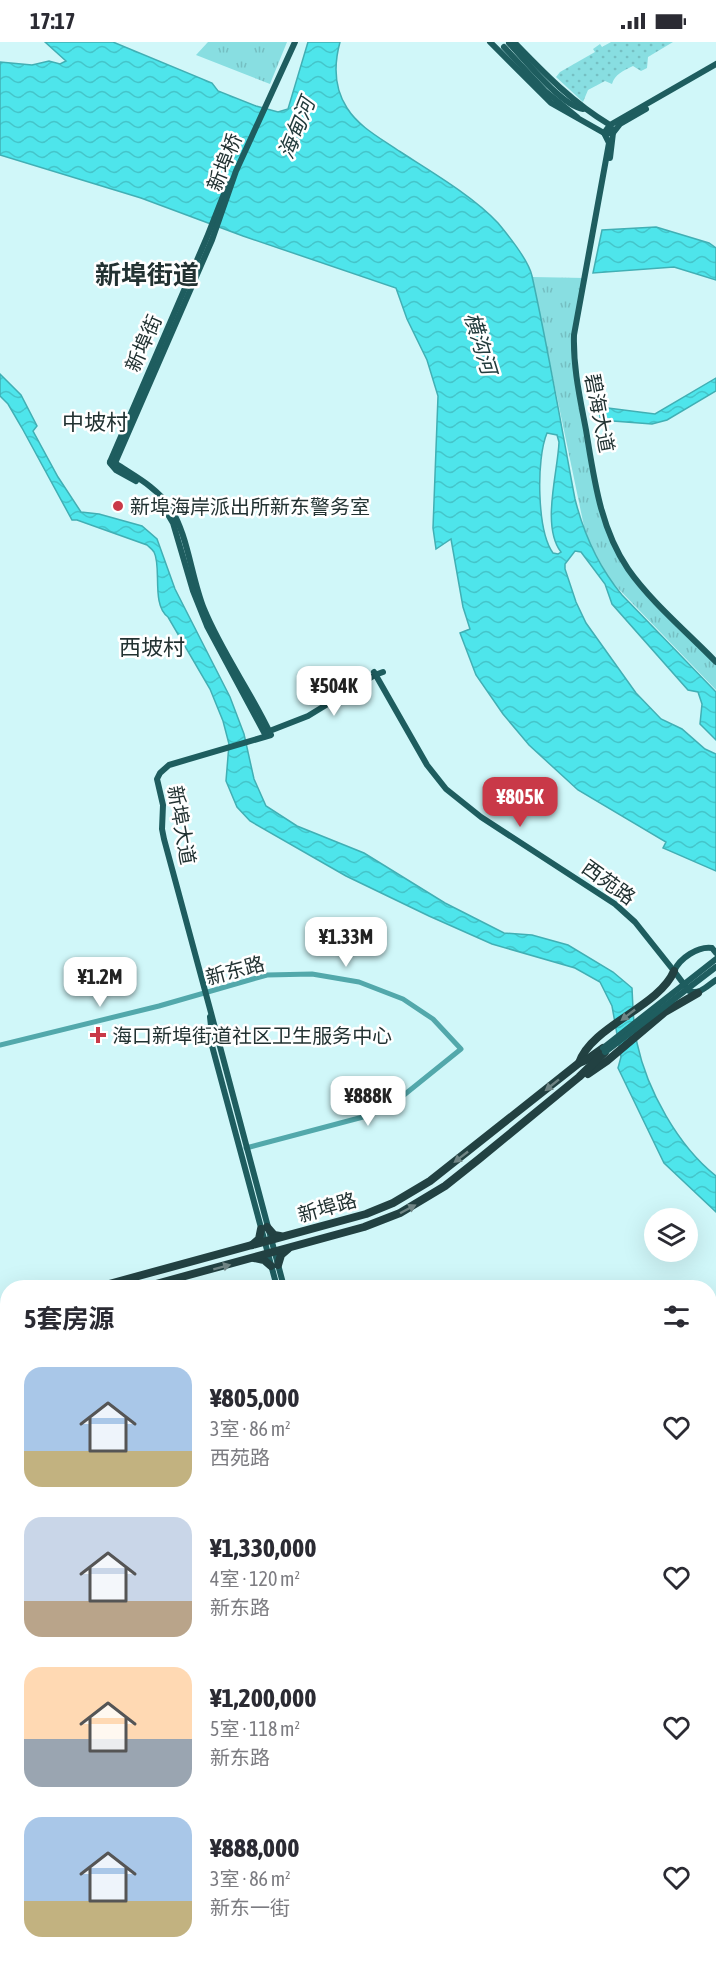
<!DOCTYPE html>
<html lang="zh">
<head>
<meta charset="utf-8">
<style>
  :root { --surface:#fff; --page:#f7f7f7; --text:#2b2b33; --muted:#7c7c81; --accent:#c93948 }
  body { margin:0; font-family:"Asap Condensed","Noto Sans SC",sans-serif; background:var(--page); color:var(--text); height:100vh; display:flex; flex-direction:column; font-size:22px; white-space:nowrap }
  * { box-sizing:border-box; margin:0 }
  p { font-size:20px; color:var(--muted) }
  .icon { flex:none; width:33px; height:33px; fill:none; stroke:currentColor; stroke-width:2; stroke-linecap:round; stroke-linejoin:round }
  .map { position:relative; flex:1; overflow:hidden }
  .side { position:absolute; left:0px; top:1238px; width:717px; height:686px; display:flex; flex-direction:column; background:var(--surface); border-radius:24px 24px 0 0; box-shadow:0 6px 24px #0002 }
  .side>* { flex:none }
  .buttons { position:absolute; left:644px; top:1166px; display:grid; gap:12px }
  .buttons a { display:grid; place-items:center; width:54px; height:54px; border-radius:50%; background:var(--surface); box-shadow:0 6px 24px #0002; font-size:30px }
  .price { position:absolute; translate:-50% -51px; padding:0 14px; border-radius:12px; background:#fff; color:#222; font-size:20px; line-height:39px; filter:drop-shadow(0 2px 3px #0008) }
  .price::after { content:''; position:absolute; left:50%; top:36px; width:18px; height:14px; margin-left:-9px; background:inherit; clip-path:polygon(0 0,100% 0,50% 100%) }
  .price.current { background:var(--accent); color:#fff }
  ul { padding:0; list-style:none }
  li { display:flex; align-items:center; gap:18px; height:150px; padding:0 24px }
  li span { display:grid; place-items:center; flex:none; width:168px; height:120px; border-radius:18px; color:#555 }
  li>.icon { margin-inline-start:auto }
  span .icon { width:72px; height:72px; fill:#fffc; stroke-width:1 }
  li b { font-size:26px }
  h2 { display:flex; justify-content:space-between; align-items:center; height:72px; padding:0 24px; font-size:26px }
  .status { display:flex; justify-content:space-between; align-items:center; height:42px; padding:0 30px; background:var(--surface); direction:ltr }
  .status svg { height:16px; fill:currentColor }
  .map>svg:first-child { display:block }
  .grass { fill:url(#grass-dots) }
  .park { fill:url(#park-tufts) }
  .water { fill:url(#water-waves); stroke:#41afb4; stroke-width:1.5; fill-rule:evenodd }
  .lines { fill:none; stroke-linecap:round; stroke-linejoin:round }
  .minor { stroke:#52a8ab; stroke-width:5 }
  .major { stroke:#1e5d5f; stroke-width:6 }
  .highway { stroke:#224142; stroke-width:8 }
  .major-bridge { stroke:#1e5d5f; stroke-width:6 }
  .oneway { fill:#6f8484 }
  .poi-dot { fill:#c93948; stroke:#fff; stroke-width:2 }
  .labels { text-anchor:middle; dominant-baseline:central; stroke-width:5; stroke-linejoin:round; paint-order:stroke }
  .street-label { font-size:20px; fill:#223232; stroke:#fff }
  .poi-label { font-size:20px; fill:#223232; stroke:#fff; text-anchor:start }
  .water-label { font-size:21px; font-style:italic; fill:#223b3c; stroke:#fff }
  .quarter-label { font-size:22px; fill:#223232; stroke:#fff }
  .district-label { font-size:26px; font-weight:bold; fill:#223232; stroke:#fff }
</style>
</head>
<body>
<div class="status"><b>17:17</b><svg viewBox="0 0 49 12"><path d="M0 12V9h3v3zM5 12V6h3v6zM10 12V3h3v9zM15 12V0h3v12zM26 1h20v11H26zM47 4h2v5h-2z"/></svg></div>
<div class="map">
<svg width="716" height="1922" viewBox="0 0 716 1922">
  <defs>
    <pattern id="grass-dots" width="8" height="8" patternUnits="userSpaceOnUse" patternTransform="scale(1.5)"><rect width="8" height="8" fill="#88dee1"/><path d="M2 2h.1M6 6h.1" fill="none" stroke="#75bfc2" stroke-width="1.8" stroke-linecap="round"/></pattern>
    <pattern id="park-tufts" width="24" height="20" patternUnits="userSpaceOnUse" patternTransform="scale(1.5)"><rect width="24" height="20" fill="#88dee1"/><path d="M3 7l-1-3M5 7V3M7 7l1-3M15 17l-1-3M17 17v-4M19 17l1-3" fill="none" stroke="#75bfc2"/></pattern>
    <pattern id="water-waves" width="16" height="10" patternUnits="userSpaceOnUse" patternTransform="scale(1.5)"><rect width="16" height="10" fill="#4ee5eb"/><path d="M0 5q4-4 8 0t8 0" fill="none" stroke="#44c5ca"/></pattern>
  </defs>
  <rect width="100%" height="100%" fill="#d0f7f9"/>
  <path class="grass" d="M611,0H673L648,15L647,26L641,29L633,24C623,29 615,32 612,42L605,39L588,48L583,60L556,35L560,30L595,10L593,7L600,2L602,5Z"/>
  <g class="park">
    <polygon points="208,0 287,0 270,42 196,13"/>
    <polygon points="532,235 585,236 574,293 576,338 604,478 630,530 716,620 716,648 610,538 586,494"/>
  </g>
  <g class="water">
    <path d="M45,0H113L212,41L218,49L256,64L278,70L288,67L308,0H340C334,22 334,46 347,66C359,85 380,96 399,109C430,129 473,154 498,181C508,193 529,219 532,234C548,306 561,383 575,457C584,493 598,524 622,553L716,650V698L700,682L702,662L698,650L688,648L612,562L605,542L581,510L575,509L565,522V527L576,560L586,581L636,651L661,677L682,687L705,707L716,712V829L663,806L666,800L578,748L529,703L503,672L476,633L460,591L470,587L463,565L451,497L436,507L433,486L438,354L427,318L407,277L396,246L243,194L141,156L0,113V20L32,23L49,19L60,22L66,19ZM547,391L557,393L559,400C558,430 541,484 561,510L558,512L553,511C537,489 536,417 547,391Z"/>
    <polygon points="656,185 709,201 716,206 716,238 674,225 593,231 602,188"/>
    <path d="M0,332L21,353L37,384L33,389L58,435L81,470L99,472L142,484L157,497L175,547L230,655L244,692L254,737L266,764L297,784L364,811L445,861L504,891L532,893L568,903L613,930L632,946C633,964 633,984 637,1001C647,1048 678,1104 716,1134V1170L664,1121L618,1026L621,1015L612,964L600,940L575,926L492,902L429,874L346,834L250,779L237,765L226,739L229,702L223,679L210,647L168,575C151,563 162,525 154,510C152,507 149,505 147,503L77,478H72L22,386L8,362L0,354Z"/>
    <polygon points="716,336 716,349 667,378 652,382 600,378 600,370 608,366 655,372"/>
    <polygon points="716,1841 716,1887 710,1893 710,1845"/>
    <polygon points="710,1906 714,1906 709,1922 644,1922 641,1920 630,1922 614,1916 710,1916"/>
  </g>
  <g class="lines">
    <g class="minor">
      <polyline points="0,1003 159,964 267,933 312,932 359,940 403,957 433,977 461,1007 399,1057 363,1075 246,1106"/>
      <polyline points="710,1395 716,1392"/>
      <polyline points="710,1501 716,1514"/>
      <polyline points="710,1605 716,1602"/>
      <polyline points="73,1922 89,1916"/>
    </g>
    <g class="major">
      <path d="M490,0L551,61L604,91L609,101L574,293C573,326 580,356 586,388C594,436 600,486 628,527C651,560 688,591 716,620"/>
      <path d="M514,0C545,32 572,60 610,83L716,22"/>
      <path d="M509,1C523,16 563,65 583,67"/>
      <polyline points="504,5 545,49 577,75"/>
      <polyline points="613,91 620,82 646,67"/>
      <polyline points="610,116 613,91 610,83 604,91 613,91"/>
      <path d="M110,420L115,421C134,434 155,444 169,464C188,491 191,535 204,567C222,611 251,650 271,693L169,723L160,731L157,737L163,763L162,787L164,797C205,946 244,1096 284,1245"/>
      <polyline points="110,420 207,195 229,139"/>
      <polyline points="110,421 116,428 136,439"/>
      <polyline points="115,421 212,198 236,129 295,0"/>
      <polyline points="160,459 173,481 193,549 207,584 266,694"/>
      <polyline points="374,630 427,723 446,747 481,775 615,862 635,880 674,929"/>
      <polyline points="267,690 308,674 375,633 383,630"/>
      <path d="M716,911L712,906C698,904 680,916 674,929L689,949C700,953 707,944 716,938"/>
      <polyline points="210,975 211,984 208,989 277,1245"/>
      <polyline points="710,1750 716,1747"/>
      <polyline points="538,1922 539,1916"/>
    </g>
    <g class="highway">
      <path d="M579,1021C591,984 659,965 674,929"/>
      <polyline points="588,1032 607,1019 665,970 698,951"/>
      <polyline points="267,1185 274,1193 280,1194"/>
      <polyline points="252,1203 259,1197 261,1187"/>
      <polyline points="254,1216 264,1218 271,1224"/>
      <polyline points="278,1223 281,1213 288,1207"/>
      <polyline points="98,1245 366,1172 393,1161 430,1139 579,1021 586,1018 603,1006"/>
      <polyline points="145,1245 364,1185 400,1171 445,1144 479,1117 579,1035 605,1010"/>
      <polyline points="0,1272 8,1270"/>
      <polyline points="0,1283 8,1281"/>
    </g>
    <g class="major-bridge">
      <polyline points="603,1006 716,917"/>
      <polyline points="605,1010 716,925"/>
    </g>
  </g>
  <defs><path id="oneway-solid" d="M-6-.8H1V-3.2L6.5 0L1 3.2V.8H-6Z" transform="scale(1.5)"/></defs>
  <g class="oneway">
    <use href="#oneway-solid" transform="translate(628 973) rotate(142)"/>
    <use href="#oneway-solid" transform="translate(552 1043) rotate(141)"/>
    <use href="#oneway-solid" transform="translate(461 1115) rotate(142)"/>
    <use href="#oneway-solid" transform="translate(408 1167) rotate(-28)"/>
    <use href="#oneway-solid" transform="translate(222 1225) rotate(-15)"/>
  </g>
  <g class="poi-dot">
    <circle cx="118" cy="464" r="6"/>
    <path d="M95 984h6v6h6v6h-6v6h-6v-6h-6v-6h6z"/>
  </g>
  <g class="labels">
    <g class="street-label">
      <text transform="translate(224 120) rotate(-68)">新埠桥</text>
      <text transform="translate(143 301) rotate(-66)">新埠街</text>
      <text transform="translate(600 371) rotate(79)">碧海大道</text>
      <text transform="translate(182 783) rotate(80)">新埠大道</text>
      <text transform="translate(609 840) rotate(36)">西苑路</text>
      <text transform="translate(235 928) rotate(-15)">新东路</text>
      <text transform="translate(327 1165) rotate(-16)">新埠路</text>
    </g>
    <g class="poi-label">
      <text x="130" y="464">新埠海岸派出所新东警务室</text>
      <text x="112" y="993">海口新埠街道社区卫生服务中心</text>
    </g>
    <g class="water-label">
      <text transform="translate(296 86) rotate(-68)">海甸河</text>
      <text transform="translate(481 301) rotate(73)">横沟河</text>
    </g>
    <g class="quarter-label">
      <text x="95" y="380">中坡村</text>
      <text x="152" y="605">西坡村</text>
    </g>
    <g class="district-label">
      <text x="147" y="233">新埠街道</text>
    </g>
  </g>
</svg>
<div class="buttons">
<a><svg class="icon" aria-label="layers" viewBox="0 0 24 24"><path d="M12 4l9 5-9 5-9-5zM3 14l9 5 9-5"/></svg></a>
</div>
<b class="price" style="left:334px;top:675px">¥504K</b>
<b class="price current" style="left:520px;top:786px">¥805K</b>
<b class="price" style="left:346px;top:926px">¥1.33M</b>
<b class="price" style="left:100px;top:966px">¥1.2M</b>
<b class="price" style="left:368px;top:1085px">¥888K</b>
<section class="side">
<h2>5套房源<svg class="icon" aria-label="filters" viewBox="0 0 24 24"><path d="M4 7h16M4 17h16"/><circle cx="9" cy="7" r="2"/><circle cx="15" cy="17" r="2"/></svg></h2>
<ul>
<li><span style="background:linear-gradient(#a9c7e8 70%,#c2b280 0)"><svg class="icon" aria-label="home" viewBox="0 0 24 24"><path d="M3 11l9-7 9 7M6 9v11h12V9"/></svg></span><div><b>¥805,000</b><p>3室 · 86 m²</p><p>西苑路</p></div><svg class="icon" aria-label="heart" viewBox="0 0 24 24"><path d="M12 20l-8-8c-3-5 5-10 8-4 3-6 11-1 8 4z"/></svg></li>
<li><span style="background:linear-gradient(#c9d6e8 70%,#b9a48a 0)"><svg class="icon" aria-label="home" viewBox="0 0 24 24"><path d="M3 11l9-7 9 7M6 9v11h12V9"/></svg></span><div><b>¥1,330,000</b><p>4室 · 120 m²</p><p>新东路</p></div><svg class="icon" aria-label="heart" viewBox="0 0 24 24"><path d="M12 20l-8-8c-3-5 5-10 8-4 3-6 11-1 8 4z"/></svg></li>
<li><span style="background:linear-gradient(#ffd9b3 60%,#9aa5b1 0)"><svg class="icon" aria-label="home" viewBox="0 0 24 24"><path d="M3 11l9-7 9 7M6 9v11h12V9"/></svg></span><div><b>¥1,200,000</b><p>5室 · 118 m²</p><p>新东路</p></div><svg class="icon" aria-label="heart" viewBox="0 0 24 24"><path d="M12 20l-8-8c-3-5 5-10 8-4 3-6 11-1 8 4z"/></svg></li>
<li><span style="background:linear-gradient(#a9c7e8 70%,#c2b280 0)"><svg class="icon" aria-label="home" viewBox="0 0 24 24"><path d="M3 11l9-7 9 7M6 9v11h12V9"/></svg></span><div><b>¥888,000</b><p>3室 · 86 m²</p><p>新东一街</p></div><svg class="icon" aria-label="heart" viewBox="0 0 24 24"><path d="M12 20l-8-8c-3-5 5-10 8-4 3-6 11-1 8 4z"/></svg></li>
</ul>
</section>
</div>
</body>
</html>
